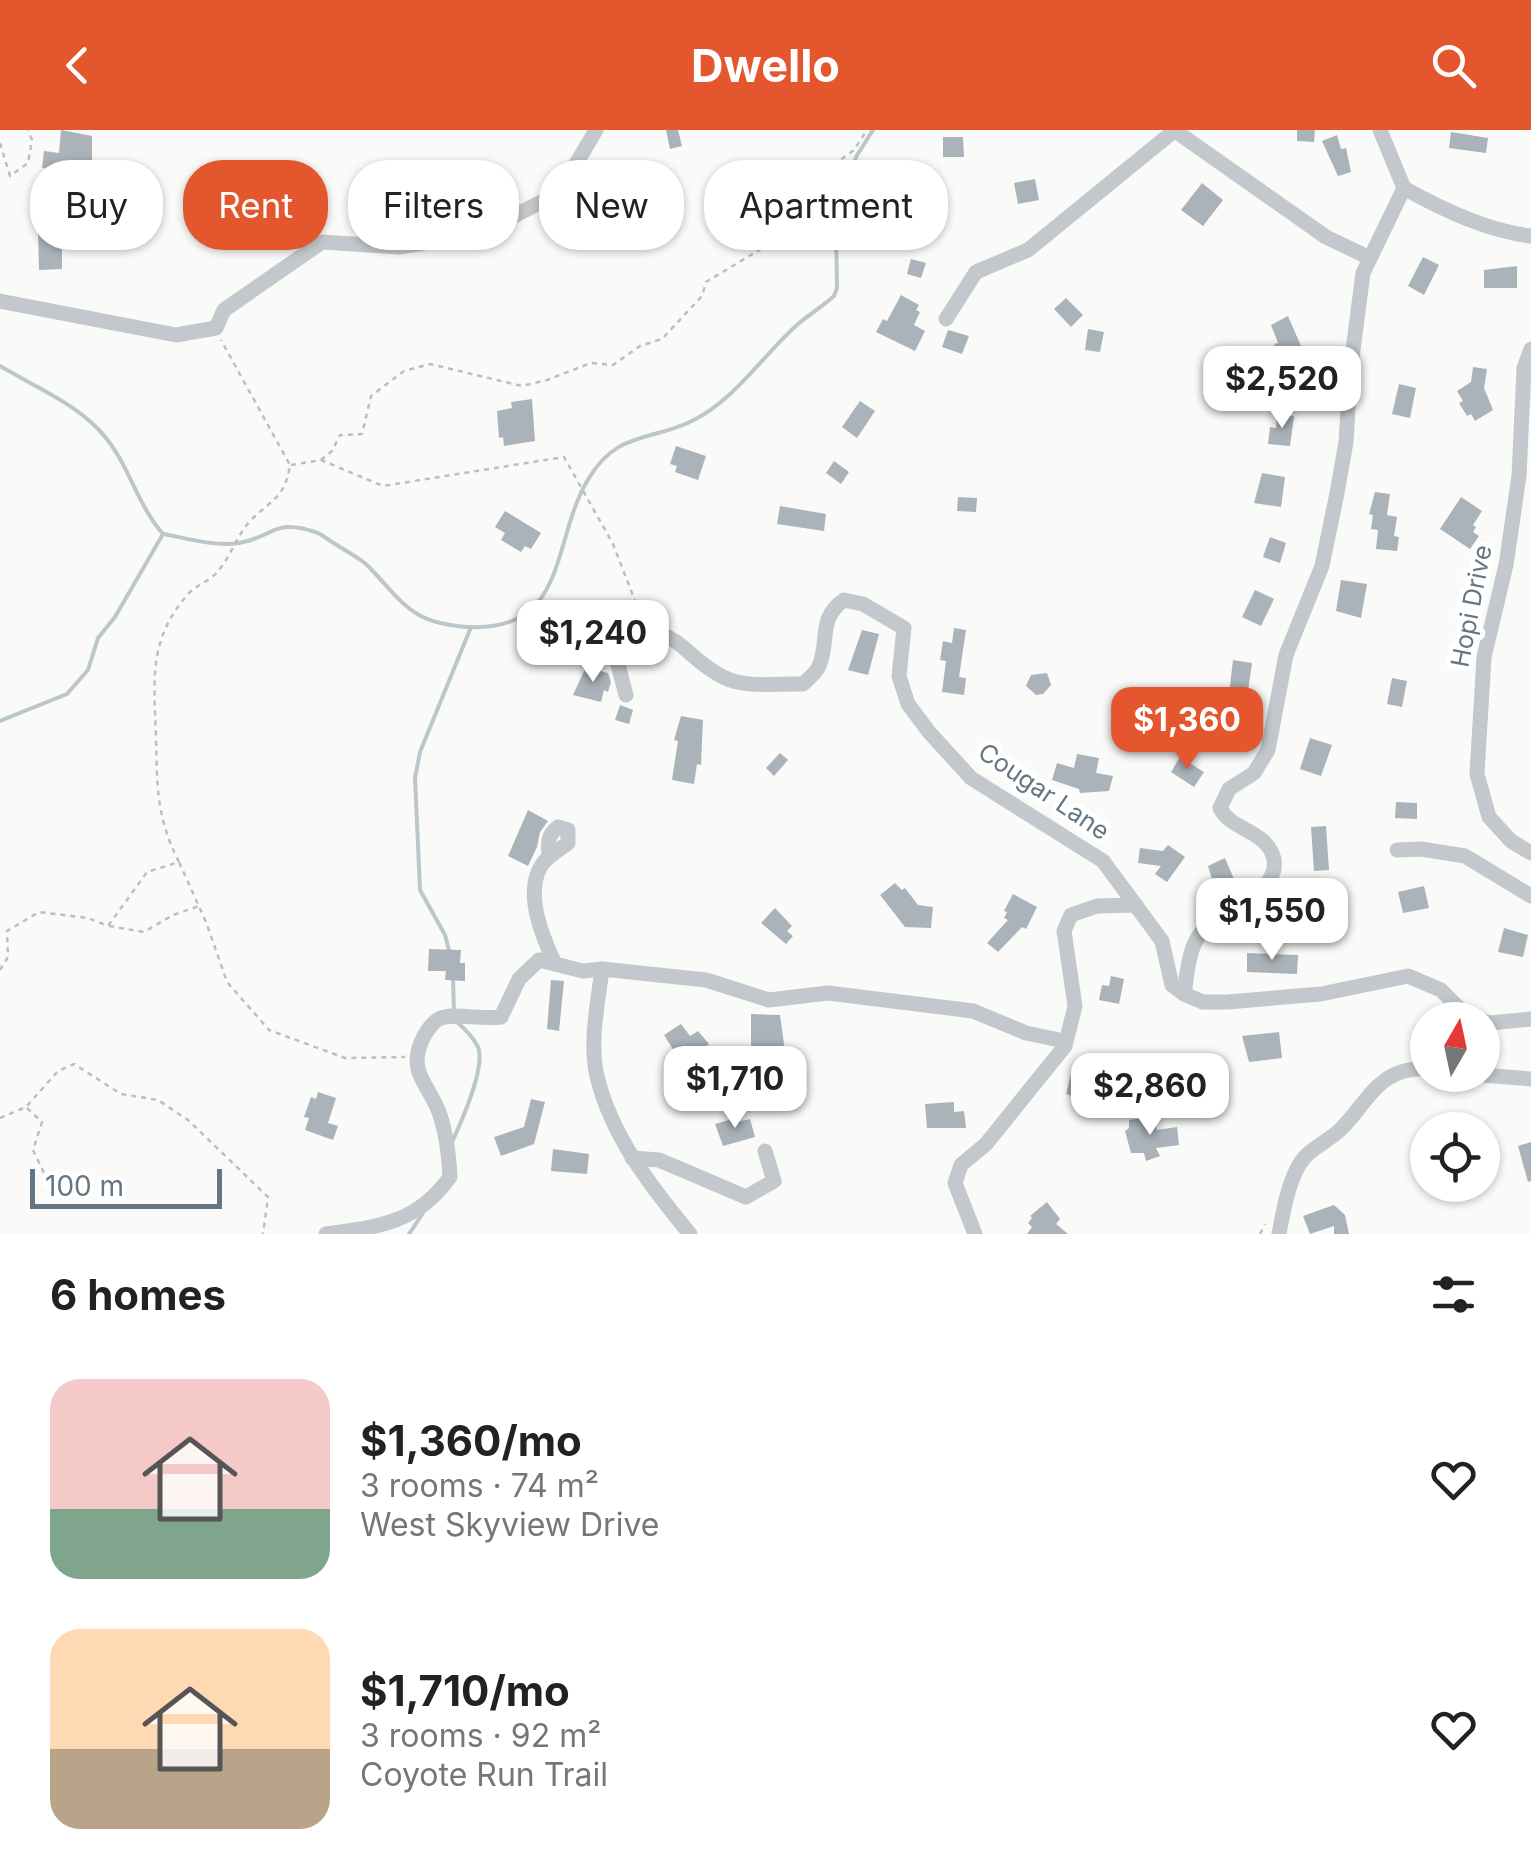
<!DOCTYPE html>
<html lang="en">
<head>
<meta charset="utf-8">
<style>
  :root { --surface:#fff; --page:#f6f6f6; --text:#222; --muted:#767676; --accent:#e4572e }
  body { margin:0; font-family:Inter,sans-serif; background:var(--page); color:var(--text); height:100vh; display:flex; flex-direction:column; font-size:38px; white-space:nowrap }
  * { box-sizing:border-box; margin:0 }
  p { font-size:32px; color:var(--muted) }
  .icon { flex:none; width:55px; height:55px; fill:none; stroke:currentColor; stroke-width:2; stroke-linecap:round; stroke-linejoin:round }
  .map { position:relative; height:1104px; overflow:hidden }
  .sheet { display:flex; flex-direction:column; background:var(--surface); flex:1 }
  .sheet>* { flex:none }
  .hud { position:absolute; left:30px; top:30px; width:1000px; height:90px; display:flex; gap:20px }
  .needle { width:65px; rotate:9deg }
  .fabs { position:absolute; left:1410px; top:872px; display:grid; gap:20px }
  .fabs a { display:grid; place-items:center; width:90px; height:90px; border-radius:50%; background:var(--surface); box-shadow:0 2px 8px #0004; font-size:50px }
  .scale { position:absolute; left:30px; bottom:25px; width:192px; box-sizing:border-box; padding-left:10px; border:5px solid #657683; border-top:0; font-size:28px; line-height:35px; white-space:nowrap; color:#657683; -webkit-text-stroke:8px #fff; paint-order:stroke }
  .price { position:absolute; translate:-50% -85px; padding:0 22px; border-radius:20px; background:#fff; color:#222; font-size:32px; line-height:65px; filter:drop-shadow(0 2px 5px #0008) }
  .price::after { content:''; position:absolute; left:50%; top:60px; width:30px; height:22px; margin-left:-15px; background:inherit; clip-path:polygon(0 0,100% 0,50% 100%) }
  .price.active { background:var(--accent); color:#fff }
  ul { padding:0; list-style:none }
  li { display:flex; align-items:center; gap:30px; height:250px; padding:0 50px }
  li span { display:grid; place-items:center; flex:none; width:280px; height:200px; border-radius:30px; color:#555 }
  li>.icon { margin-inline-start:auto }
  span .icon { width:120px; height:120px; fill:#fffc; stroke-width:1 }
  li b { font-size:42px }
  h2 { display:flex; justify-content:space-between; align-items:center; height:120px; padding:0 50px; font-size:42px }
  .tag { padding:0 35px; border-radius:40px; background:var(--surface); box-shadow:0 2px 8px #0004; font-size:35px; line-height:90px }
  .tag.active { background:var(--accent); color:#fff }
  header { display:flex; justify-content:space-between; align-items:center; height:130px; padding:0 50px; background:var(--accent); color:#fff; font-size:45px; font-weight:700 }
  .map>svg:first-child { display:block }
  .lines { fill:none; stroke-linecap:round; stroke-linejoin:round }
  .stream { stroke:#bbc7cb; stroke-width:4 }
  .building { fill:#aab3b9 }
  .path { stroke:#bbbfc2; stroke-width:2.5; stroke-dasharray:5 5; stroke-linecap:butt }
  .street { stroke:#c3c8cc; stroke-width:15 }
  .labels { text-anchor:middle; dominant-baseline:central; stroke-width:10; stroke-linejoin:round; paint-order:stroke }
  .street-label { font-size:25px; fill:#657683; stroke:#fff }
</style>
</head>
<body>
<header><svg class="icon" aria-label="back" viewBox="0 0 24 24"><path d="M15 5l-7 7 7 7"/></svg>Dwello<svg class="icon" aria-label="search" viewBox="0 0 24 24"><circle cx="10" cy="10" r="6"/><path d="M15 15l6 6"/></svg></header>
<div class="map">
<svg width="1531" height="1104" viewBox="0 0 1531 1104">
  <rect width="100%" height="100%" fill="#fafaf8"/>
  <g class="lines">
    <g class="stream">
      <path d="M0,236C32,255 72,272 98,299C128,329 136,374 163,404C186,408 216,417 239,413C275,407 273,387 318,403C324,406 331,412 337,415C347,422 360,428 368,436C404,473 410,493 467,497C570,503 551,408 589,348C617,301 652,311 692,291C736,269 763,225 798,194C810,184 823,176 834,166L837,158L836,96L856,27L873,0"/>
      <polyline points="0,591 67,564 88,540 98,508 115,487 163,404"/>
      <polyline points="450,824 445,805 420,760 415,648 420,622 471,497"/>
      <polyline points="453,848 454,883"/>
      <path d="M453,1010C462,990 486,937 478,917C473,907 465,899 457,892"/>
      <polyline points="409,1104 423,1083"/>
    </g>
  </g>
  <g class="building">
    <polygon points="61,0 92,6 92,32 87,44 66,41 65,48 59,49 49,45 49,39 42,38 44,21 59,23"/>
    <polygon points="666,0 678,0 682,16 670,19"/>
    <polygon points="1297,0 1315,0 1314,12 1297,11"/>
    <polygon points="1451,2 1488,8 1486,23 1449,18"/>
    <polygon points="1337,5 1341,19 1346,18 1351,42 1338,46 1322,11"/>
    <polygon points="943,7 963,7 964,27 943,27"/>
    <polygon points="1035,49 1039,70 1018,74 1014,53"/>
    <polygon points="1202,53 1223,70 1203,96 1181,80"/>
    <polygon points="38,101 53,101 53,114 62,114 62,139 39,140"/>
    <polygon points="1423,127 1439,135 1424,165 1408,156"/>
    <polygon points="911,129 926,133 921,148 907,144"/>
    <polygon points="1517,136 1517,158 1484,158 1484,140"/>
    <polygon points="901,165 919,175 916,180 920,182 914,195 925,201 915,221 876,202 883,189 887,191"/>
    <polygon points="1066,168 1083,185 1071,197 1054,179"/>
    <polygon points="1288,186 1304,223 1280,231 1274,214 1278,213 1271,195"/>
    <polygon points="1088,199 1104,202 1100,222 1085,220"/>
    <polygon points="948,200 969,206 962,224 942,217"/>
    <polygon points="1473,237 1487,239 1484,258 1493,280 1475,291 1471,284 1467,286 1459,273 1463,271 1457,261 1471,252"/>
    <polygon points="1399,254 1416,258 1410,288 1392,284"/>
    <polygon points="532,269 535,311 504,316 503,307 499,308 497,281 512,278 511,272"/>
    <polygon points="860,271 875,281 857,308 842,297"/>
    <polygon points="1277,285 1294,286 1290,316 1268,314 1270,297 1276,298"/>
    <polygon points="676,316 706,326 698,350 675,342 677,336 670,334"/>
    <polygon points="834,331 849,342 841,354 826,343"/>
    <polygon points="1262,343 1285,347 1281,377 1254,373"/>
    <polygon points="1375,362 1390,364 1387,385 1397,387 1394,406 1399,407 1397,421 1376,419 1378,400 1371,399 1373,385 1369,384"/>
    <polygon points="958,367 977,368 976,382 957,381"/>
    <polygon points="1461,367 1482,381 1473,395 1476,397 1473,402 1479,406 1470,419 1440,399"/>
    <polygon points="780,376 826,384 824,401 777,394"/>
    <polygon points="505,381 541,403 531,419 525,416 521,422 501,410 505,403 495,397"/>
    <polygon points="1270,407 1286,413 1280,433 1263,427"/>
    <polygon points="1341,450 1367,454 1361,488 1336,481"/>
    <polygon points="1255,460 1274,469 1261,496 1242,487"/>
    <polygon points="954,498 966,500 959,547 966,548 964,565 942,562 946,531 940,530 943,511 952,513"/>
    <polygon points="862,500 879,504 868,545 848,540"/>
    <polygon points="1233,530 1252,533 1246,575 1228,573"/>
    <polygon points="592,539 608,543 611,552 608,562 604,560 601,572 573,565 584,541 591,543"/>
    <polygon points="1047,543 1051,555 1043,564 1036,565 1026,556 1031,545"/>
    <polygon points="1392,548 1407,551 1402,577 1387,574"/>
    <polygon points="620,575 633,580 629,594 615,590"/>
    <polygon points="681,586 703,590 701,635 697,634 694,654 672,650 678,611 674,610"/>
    <polygon points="1310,608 1332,615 1321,646 1300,639"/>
    <polygon points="780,623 788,630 774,646 766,638"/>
    <polygon points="1077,624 1099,628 1096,643 1113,646 1109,661 1080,663 1079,659 1052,650 1057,633 1074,638"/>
    <polygon points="1180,627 1204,642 1194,657 1171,642"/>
    <polygon points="1396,672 1417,673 1417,689 1395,688"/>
    <polygon points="528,680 548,691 540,702 537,717 528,736 508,726"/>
    <polygon points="1326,696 1329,740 1314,741 1311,697"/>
    <polygon points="1168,715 1185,727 1167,752 1155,744 1161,736 1138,733 1140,718 1163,721"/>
    <polygon points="1225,728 1236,754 1216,762 1208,736"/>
    <polygon points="895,753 902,760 905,758 918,775 933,777 931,798 905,797 880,765"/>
    <polygon points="1424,756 1429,778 1403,783 1398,762"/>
    <polygon points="1013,764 1037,777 1026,799 1022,797 998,822 987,813 1008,790 1004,788 1007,782 1004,781"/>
    <polygon points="775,778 792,796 787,801 793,806 786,814 761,793"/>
    <polygon points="1504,798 1528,805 1523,827 1498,822"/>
    <polygon points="429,819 461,820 460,833 465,833 465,851 445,850 446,841 428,841"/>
    <polygon points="1247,823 1298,825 1297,844 1247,842"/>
    <polygon points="1111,846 1124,849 1119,874 1099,870 1102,855 1109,856"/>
    <polygon points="551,850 564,851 559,901 547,899"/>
    <polygon points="751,884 780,885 785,921 751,921"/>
    <polygon points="681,894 690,906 698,901 709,914 698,922 700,929 684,937 664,905"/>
    <polygon points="1279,902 1282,928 1249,932 1242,906"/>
    <polygon points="1076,939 1090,944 1081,969 1066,964 1071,944 1073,946"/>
    <polygon points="318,962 336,968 328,993 338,996 333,1010 305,1000 309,988 304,987 311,967 316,969"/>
    <polygon points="531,969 545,972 534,1014 501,1026 494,1007 524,997"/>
    <polygon points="954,972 954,982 964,981 966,998 927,998 925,974"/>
    <polygon points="1144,988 1145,994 1155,993 1157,1000 1177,997 1179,1015 1156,1018 1160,1026 1146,1031 1144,1023 1131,1023 1125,1001 1129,998 1129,990"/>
    <polygon points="733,989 734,993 750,989 755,1007 723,1016 715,994"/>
    <polygon points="1531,1012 1531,1051 1528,1052 1518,1016"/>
    <polygon points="553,1019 589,1024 587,1044 551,1041"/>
    <polygon points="1047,1072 1060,1089 1056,1094 1068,1104 1027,1104 1032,1097 1028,1093 1032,1088 1030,1086"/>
    <polygon points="1334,1075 1345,1085 1349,1104 1334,1104 1334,1096 1310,1104 1303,1086"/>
  </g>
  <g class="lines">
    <g class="path">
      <polyline points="0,13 10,46 28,33 32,10 28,0"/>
      <polyline points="321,330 332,321 340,305 362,304 371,266 404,241 430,234 522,256 547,250 591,233 613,235 640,216 662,209 702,166 706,152 786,104 814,75 825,41 854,20 867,0"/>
      <polyline points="291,335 321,330 383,356 564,327 613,414 637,476 652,489"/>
      <path d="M179,732C156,687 157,655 156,606C154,549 148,509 189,463C198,454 212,450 219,440C232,424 237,404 252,389C274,368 285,367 290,335L221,210"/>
      <polyline points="109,796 144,802 173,785 199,776"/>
      <polyline points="0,840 8,827 7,801 39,782 88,788 108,796 147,742 179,732 206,792 227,852 269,900 345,928 405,927"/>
      <polyline points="27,978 42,992 33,1020 45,1045"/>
      <polyline points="0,988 26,977 58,941 74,934 121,964 158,970 188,990 268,1067 263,1104"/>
      <polyline points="1260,1104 1265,1094"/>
    </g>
    <g class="street">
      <polyline points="1174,0 1326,107 1370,128"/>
      <path d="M1404,58C1441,79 1488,101 1531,106"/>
      <polyline points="0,171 176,205 216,198 224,180 322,112 399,117 478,104 559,63 596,0"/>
      <polyline points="946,189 976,142 1028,120 1174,1"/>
      <polyline points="1531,219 1524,238 1519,346 1506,435 1484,527 1477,644 1489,687 1511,711 1531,723"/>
      <path d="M626,565L614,520L617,508C678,489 679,525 723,547C748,559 776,553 803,554C808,549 817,542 819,536C830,511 817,489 844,470L863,474L904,498L899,546L908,574L929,602L971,648L1103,731L1162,811L1172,855L1184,864L1203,872H1227L1321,864L1408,846L1441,860L1466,885L1481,890"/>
      <polyline points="1397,720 1421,719 1465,726 1531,766"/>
      <path d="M549,726C548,714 547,705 558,697L568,700V713C560,719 550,725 543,733C523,761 542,806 555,834"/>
      <path d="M1184,864C1187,846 1188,820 1200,804C1216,781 1289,761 1272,723C1262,700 1230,699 1220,678L1229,659L1254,643L1268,620L1286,525L1322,436L1337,363L1346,312L1350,243L1363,143L1404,58L1380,0"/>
      <polyline points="1482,891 1490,893 1531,889"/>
      <polyline points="1481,945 1531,949"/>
      <polyline points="632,1028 659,1030 746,1067 774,1051 765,1021"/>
      <path d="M326,1104C379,1097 417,1093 450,1047C449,1026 447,1006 440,985C430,954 405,943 424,906C427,901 434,891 439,889C451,882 483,890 501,887L519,849L539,830L583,841L602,839"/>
      <path d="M690,1104C652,1058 611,1006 597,946C589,912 598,873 602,839L706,850L769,870L828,863L973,881L1026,903L1064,911"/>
      <polyline points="975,1104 955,1053 961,1035 986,1014 1065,916 1075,876 1064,801 1071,785 1097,776 1136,775"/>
      <path d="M1279,1104C1283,1082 1288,1054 1299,1035C1309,1018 1328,1012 1341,999C1369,971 1379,936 1428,939"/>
    </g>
  </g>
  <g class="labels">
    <g class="street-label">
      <text transform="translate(1471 476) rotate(-79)">Hopi Drive</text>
      <text transform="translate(1044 661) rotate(34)">Cougar Lane</text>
    </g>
  </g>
</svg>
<div class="fabs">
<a><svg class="needle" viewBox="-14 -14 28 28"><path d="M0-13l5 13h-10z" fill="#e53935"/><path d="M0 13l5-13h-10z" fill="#767676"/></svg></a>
<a><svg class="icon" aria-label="locate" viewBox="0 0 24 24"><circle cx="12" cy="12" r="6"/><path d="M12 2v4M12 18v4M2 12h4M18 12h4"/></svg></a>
</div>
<div class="scale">100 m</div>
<b class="price" style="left:1282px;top:301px">$2,520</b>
<b class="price" style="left:593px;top:555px">$1,240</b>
<b class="price active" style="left:1187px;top:642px">$1,360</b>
<b class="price" style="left:1272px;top:833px">$1,550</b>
<b class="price" style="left:735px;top:1001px">$1,710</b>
<b class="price" style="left:1150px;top:1008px">$2,860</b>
<div class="hud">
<a class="tag">Buy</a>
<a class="tag active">Rent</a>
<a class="tag">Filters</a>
<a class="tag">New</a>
<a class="tag">Apartment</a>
</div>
</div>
<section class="sheet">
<h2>6 homes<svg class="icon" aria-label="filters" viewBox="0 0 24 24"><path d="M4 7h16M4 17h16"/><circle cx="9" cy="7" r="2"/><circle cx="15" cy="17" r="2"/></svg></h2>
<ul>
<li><span style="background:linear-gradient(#f6c9c9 65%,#7fa58c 0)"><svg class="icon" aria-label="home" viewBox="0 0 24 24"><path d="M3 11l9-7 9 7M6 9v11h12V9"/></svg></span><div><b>$1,360/mo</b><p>3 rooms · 74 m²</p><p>West Skyview Drive</p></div><svg class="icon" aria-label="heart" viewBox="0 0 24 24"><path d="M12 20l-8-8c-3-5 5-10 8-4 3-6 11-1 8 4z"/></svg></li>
<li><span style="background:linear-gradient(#ffd9b3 60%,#b9a48a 0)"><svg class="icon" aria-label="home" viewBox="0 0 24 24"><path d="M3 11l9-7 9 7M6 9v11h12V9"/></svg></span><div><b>$1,710/mo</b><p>3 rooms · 92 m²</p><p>Coyote Run Trail</p></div><svg class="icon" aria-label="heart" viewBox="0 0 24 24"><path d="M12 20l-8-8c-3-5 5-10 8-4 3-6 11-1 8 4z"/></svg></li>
</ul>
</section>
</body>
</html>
